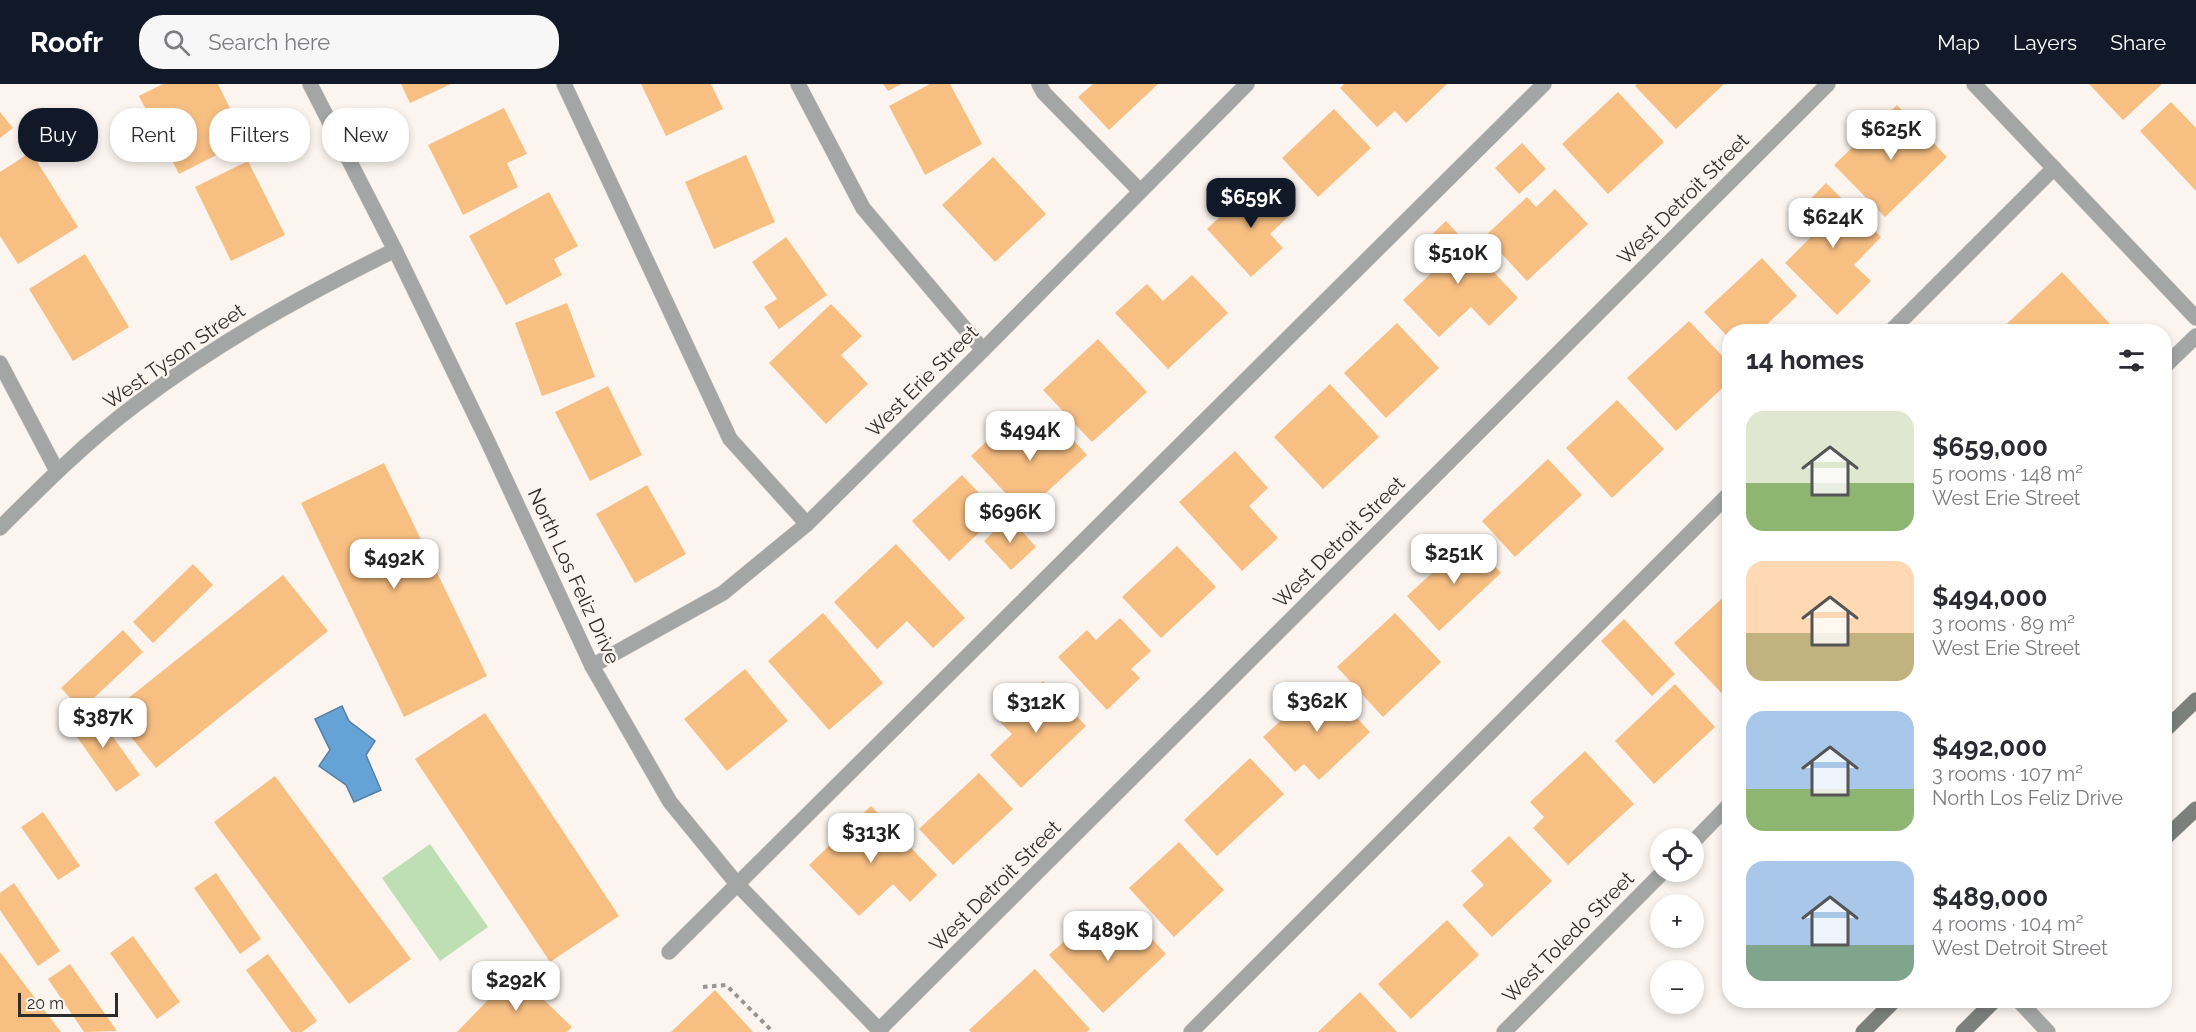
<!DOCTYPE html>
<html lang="en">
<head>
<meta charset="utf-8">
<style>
  :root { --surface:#fff; --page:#f7f7f7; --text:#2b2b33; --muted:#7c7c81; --accent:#111827 }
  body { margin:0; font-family:Raleway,sans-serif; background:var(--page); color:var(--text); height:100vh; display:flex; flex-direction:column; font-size:22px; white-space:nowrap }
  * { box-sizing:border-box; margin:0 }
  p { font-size:20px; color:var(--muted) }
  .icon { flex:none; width:33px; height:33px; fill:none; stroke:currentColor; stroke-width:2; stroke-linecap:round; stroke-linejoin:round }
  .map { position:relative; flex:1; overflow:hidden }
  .side { position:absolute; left:1722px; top:240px; width:450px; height:684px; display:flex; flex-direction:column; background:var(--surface); border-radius:24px; box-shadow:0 3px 9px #0003 }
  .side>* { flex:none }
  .top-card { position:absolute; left:18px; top:24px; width:570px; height:54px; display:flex; gap:12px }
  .fabs { position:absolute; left:1650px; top:744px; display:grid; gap:12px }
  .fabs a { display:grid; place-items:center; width:54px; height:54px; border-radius:50%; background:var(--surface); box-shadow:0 3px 9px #0003; font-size:30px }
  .scale { position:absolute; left:18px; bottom:15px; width:100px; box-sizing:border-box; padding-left:6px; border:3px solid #2f2d2b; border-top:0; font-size:16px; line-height:21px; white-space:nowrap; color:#2f2d2b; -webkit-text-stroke:4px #fbf4ef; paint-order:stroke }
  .price { position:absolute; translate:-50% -51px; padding:0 14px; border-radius:12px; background:#fff; color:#222; font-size:20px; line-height:39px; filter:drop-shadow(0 2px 3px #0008) }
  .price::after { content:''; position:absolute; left:50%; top:36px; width:18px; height:14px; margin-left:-9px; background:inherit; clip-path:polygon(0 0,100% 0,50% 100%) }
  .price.selected { background:var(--accent); color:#fff }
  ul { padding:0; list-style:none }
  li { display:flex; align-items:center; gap:18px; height:150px; padding:0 24px }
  li span { display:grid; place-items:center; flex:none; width:168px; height:120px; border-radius:18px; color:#555 }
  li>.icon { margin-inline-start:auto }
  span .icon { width:72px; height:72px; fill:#fffc; stroke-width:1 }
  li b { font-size:26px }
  h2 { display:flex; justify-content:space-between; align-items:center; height:72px; padding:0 24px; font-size:26px }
  .chip { padding:0 21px; border-radius:24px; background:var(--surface); box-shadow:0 3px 9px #0003; font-size:21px; line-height:54px }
  .chip.selected { background:var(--accent); color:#fff }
  header { display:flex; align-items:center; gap:36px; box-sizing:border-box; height:84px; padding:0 30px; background:var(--accent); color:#fff }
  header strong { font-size:28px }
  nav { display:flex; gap:33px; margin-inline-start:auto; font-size:21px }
  .search { width:420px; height:54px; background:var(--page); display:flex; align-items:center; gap:15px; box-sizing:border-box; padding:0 21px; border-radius:24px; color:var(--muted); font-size:22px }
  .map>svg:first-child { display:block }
  .green { fill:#bddfb3 }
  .water { fill:#65a2d6; stroke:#557fa3; stroke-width:1.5 }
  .building { fill:#f8bf83 }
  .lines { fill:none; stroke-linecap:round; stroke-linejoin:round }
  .service-casing { stroke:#d6d0cc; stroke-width:16 }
  .minor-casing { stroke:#d6d0cc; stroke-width:16 }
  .tertiary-casing { stroke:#d6d0cc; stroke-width:16 }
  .secondary-casing { stroke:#d6d0cc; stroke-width:16 }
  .path { stroke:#9a9591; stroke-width:4; stroke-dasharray:4.5 4.5; stroke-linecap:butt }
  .service { stroke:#a3a6a4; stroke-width:15 }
  .minor { stroke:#a3a6a4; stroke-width:15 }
  .tertiary { stroke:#a3a6a4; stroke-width:15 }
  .secondary { stroke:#7c807d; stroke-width:15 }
  .labels { text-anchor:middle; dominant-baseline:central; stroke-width:5; stroke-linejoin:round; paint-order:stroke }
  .street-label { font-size:20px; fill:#2f2d2b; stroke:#fbf4ef }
</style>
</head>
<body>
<header>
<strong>Roofr</strong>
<div class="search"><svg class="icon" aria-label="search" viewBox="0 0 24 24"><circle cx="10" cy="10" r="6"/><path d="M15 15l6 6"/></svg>Search here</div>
<nav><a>Map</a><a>Layers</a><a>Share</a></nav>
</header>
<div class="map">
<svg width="2196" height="948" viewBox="0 0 2196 948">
  <rect width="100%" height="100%" fill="#fbf4ef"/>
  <polygon class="green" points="430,760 488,843 440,877 382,794"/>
  <polygon class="water" points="342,622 349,637 375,657 366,671 381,706 354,718 346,701 319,682 330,666 315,635"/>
  <g class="building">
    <polygon points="163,0 218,0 246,56 179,90 139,12"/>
    <polygon points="401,0 451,0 410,19"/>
    <polygon points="641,0 711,0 723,25 666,52"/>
    <polygon points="883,0 901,0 888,7"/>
    <polygon points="930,0 950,0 982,60 925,91 889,22"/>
    <polygon points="1093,0 1158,0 1109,46 1078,13"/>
    <polygon points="1344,0 1447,0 1406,39 1395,27 1377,43 1340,4"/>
    <polygon points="1637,0 1724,0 1676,45 1635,2"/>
    <polygon points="2089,0 2162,0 2123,36"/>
    <polygon points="1618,8 1664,58 1608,110 1562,60"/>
    <polygon points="2171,18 2196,44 2196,107 2140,47"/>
    <polygon points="1897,21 1947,73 1885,133 1834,81"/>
    <polygon points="504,24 527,70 507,79 518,103 463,131 428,61"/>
    <polygon points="1334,25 1371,64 1318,113 1282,74"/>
    <polygon points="0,28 13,44 0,54"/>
    <polygon points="1522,59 1546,85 1519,110 1495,84"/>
    <polygon points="31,68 78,143 18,180 0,152 0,88"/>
    <polygon points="746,71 775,138 714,165 685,98"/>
    <polygon points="993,73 1046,130 995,178 942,121"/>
    <polygon points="248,77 285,151 231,177 195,103"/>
    <polygon points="1258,97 1290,131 1270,150 1283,164 1251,193 1207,145"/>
    <polygon points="1826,99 1881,153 1854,181 1871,197 1837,231 1785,179 1815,149 1796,130"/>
    <polygon points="1555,105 1588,140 1527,197 1485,152 1527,113 1536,123"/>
    <polygon points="549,108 578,162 554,175 562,191 506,221 469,152"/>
    <polygon points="1446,137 1518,214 1489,242 1471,223 1439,253 1403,216 1442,179 1424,158"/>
    <polygon points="786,153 827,211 779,245 764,223 777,215 752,178"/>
    <polygon points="85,170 129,243 73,277 29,205"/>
    <polygon points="1762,174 1797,212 1759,248 1730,248 1730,255 1704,228"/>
    <polygon points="2062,188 2110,240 2102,248 1998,248"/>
    <polygon points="1192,191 1228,229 1168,285 1115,229 1147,200 1163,217"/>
    <polygon points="567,219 595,293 542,312 515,239"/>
    <polygon points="831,220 862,252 841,271 868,300 826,340 769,279"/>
    <polygon points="1689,237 1730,280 1730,297 1676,347 1627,294"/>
    <polygon points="1397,239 1439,284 1386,334 1344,289"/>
    <polygon points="1098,255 1147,308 1092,358 1043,306"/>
    <polygon points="1330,300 1379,353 1323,405 1274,353"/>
    <polygon points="608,302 642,371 590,397 555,328"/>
    <polygon points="1617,316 1664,365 1612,414 1566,364"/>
    <polygon points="1051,332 1087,371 1024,429 971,372 1000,345 1018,363"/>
    <polygon points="1235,367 1268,404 1249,422 1278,454 1242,487 1179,418"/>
    <polygon points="1548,375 1582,411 1515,473 1482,437"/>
    <polygon points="384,379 487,592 404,633 301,419"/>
    <polygon points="962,391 999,430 949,477 912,437"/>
    <polygon points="647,401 686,470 635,499 596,430"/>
    <polygon points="1009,433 1036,463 1011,486 984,457"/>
    <polygon points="1469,455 1501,489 1439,547 1407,512"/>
    <polygon points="896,460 965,534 933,564 907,537 877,565 834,518"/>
    <polygon points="1177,462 1216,503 1161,554 1122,513"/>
    <polygon points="193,480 213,501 153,559 133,538"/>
    <polygon points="283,491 328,547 156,684 111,628"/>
    <polygon points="1730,507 1730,618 1674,559"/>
    <polygon points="823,529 883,599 829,646 768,577"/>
    <polygon points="1395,529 1441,578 1383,633 1337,583"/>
    <polygon points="1120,534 1151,567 1131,585 1140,594 1107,626 1058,573 1087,546 1096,556"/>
    <polygon points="1624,535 1675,590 1652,612 1601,557"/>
    <polygon points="123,546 143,568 81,626 61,604"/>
    <polygon points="745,585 788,637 727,687 684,635"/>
    <polygon points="1043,597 1086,642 1021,704 990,671 1012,650 1000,638"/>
    <polygon points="1323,598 1370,648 1319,696 1304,680 1295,688 1263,653"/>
    <polygon points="1675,600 1715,643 1654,700 1615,657"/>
    <polygon points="91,622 140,691 116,708 67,639"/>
    <polygon points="485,629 619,832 550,878 415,675"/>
    <polygon points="1585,667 1634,720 1568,781 1533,744 1544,733 1530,718"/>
    <polygon points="1250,674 1284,710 1217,772 1184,736"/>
    <polygon points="979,689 1013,725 953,781 919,745"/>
    <polygon points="275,692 411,875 349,920 214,738"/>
    <polygon points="871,722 937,791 910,818 893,800 859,832 809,781"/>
    <polygon points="43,728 80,782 58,796 21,743"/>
    <polygon points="1509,752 1552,797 1492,853 1462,821 1484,801 1471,787"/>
    <polygon points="1179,758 1224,806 1174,853 1129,804"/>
    <polygon points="216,789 261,855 240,870 194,804"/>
    <polygon points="14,799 60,867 38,882 0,826 0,809"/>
    <polygon points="1131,833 1166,870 1103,929 1049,871 1079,844 1098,864"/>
    <polygon points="1447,836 1479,871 1411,935 1378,900"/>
    <polygon points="133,852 180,918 157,935 110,869"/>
    <polygon points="0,868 61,948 0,948"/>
    <polygon points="268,870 317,937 302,948 291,948 246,886"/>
    <polygon points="70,880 117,947 84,948 48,895"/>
    <polygon points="1035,885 1090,945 1087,948 971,948 969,946"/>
    <polygon points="515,888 572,943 567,948 457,948"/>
    <polygon points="715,906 753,948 671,948"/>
    <polygon points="1360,908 1397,948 1318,948"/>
  </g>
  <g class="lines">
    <g class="service-casing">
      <g id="service">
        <polyline points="564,0 730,355 807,440"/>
        <polyline points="1039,0 1044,9 1140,107"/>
        <polyline points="1890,248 2054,84"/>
        <polyline points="669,868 1544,0"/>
        <polyline points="2018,916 2048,948"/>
        <polyline points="1191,948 1730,409"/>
      </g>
    </g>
    <g class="minor-casing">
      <g id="minor">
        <polyline points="310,0 395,166 488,358 592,582 670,718 737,800 881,948"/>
        <polyline points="798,0 863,124 983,266"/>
        <polyline points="0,279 57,387"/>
        <polyline points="2164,283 2196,252"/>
        <path d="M0,444C43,401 86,358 135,321C218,258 302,212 395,166"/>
        <polyline points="592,582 723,509 807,440 983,266 1247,0"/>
        <polyline points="1694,757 1730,720"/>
        <polyline points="879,946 1828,0"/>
        <polyline points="1504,948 1663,788"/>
      </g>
    </g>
    <g class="tertiary-casing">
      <polyline id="tertiary" points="1974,0 2196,234"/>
    </g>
    <g class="secondary-casing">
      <g id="secondary">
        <polyline points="2164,647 2196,616"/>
        <polyline points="2164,755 2196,725"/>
        <polyline points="1863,948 1895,916"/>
        <polyline points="1963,948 1995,916"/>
      </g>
    </g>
    <polyline class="path" points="703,903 726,901 773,948"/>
    <use href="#service" class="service"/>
    <use href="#minor" class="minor"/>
    <use href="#tertiary" class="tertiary"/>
    <use href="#secondary" class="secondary"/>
  </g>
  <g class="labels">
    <g class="street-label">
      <text transform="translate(1683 115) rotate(-45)">West Detroit Street</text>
      <text transform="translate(174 272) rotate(-35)">West Tyson Street</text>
      <text transform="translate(922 297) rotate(-45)">West Erie Street</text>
      <text transform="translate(1339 458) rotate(-45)">West Detroit Street</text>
      <text transform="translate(574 492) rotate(65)">North Los Feliz Drive</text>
      <text transform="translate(995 802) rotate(-45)">West Detroit Street</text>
      <text transform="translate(1568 853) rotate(-45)">West Toledo Street</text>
    </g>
  </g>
</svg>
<div class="fabs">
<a><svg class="icon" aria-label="locate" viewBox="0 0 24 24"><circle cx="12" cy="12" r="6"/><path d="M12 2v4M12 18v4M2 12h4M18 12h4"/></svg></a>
<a>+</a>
<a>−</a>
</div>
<div class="scale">20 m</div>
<b class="price" style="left:1891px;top:77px">$625K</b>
<b class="price selected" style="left:1251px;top:145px">$659K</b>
<b class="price" style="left:1833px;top:165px">$624K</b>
<b class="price" style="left:1458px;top:201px">$510K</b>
<b class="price" style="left:1030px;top:378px">$494K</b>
<b class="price" style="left:1010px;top:460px">$696K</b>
<b class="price" style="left:1454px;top:501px">$251K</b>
<b class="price" style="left:394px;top:506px">$492K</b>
<b class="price" style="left:1317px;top:649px">$362K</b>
<b class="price" style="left:1036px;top:650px">$312K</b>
<b class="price" style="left:103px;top:665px">$387K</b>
<b class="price" style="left:871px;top:780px">$313K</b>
<b class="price" style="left:1108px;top:878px">$489K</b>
<b class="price" style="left:516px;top:928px">$292K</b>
<div class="top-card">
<a class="chip selected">Buy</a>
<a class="chip">Rent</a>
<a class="chip">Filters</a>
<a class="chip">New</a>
</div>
<section class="side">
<h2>14 homes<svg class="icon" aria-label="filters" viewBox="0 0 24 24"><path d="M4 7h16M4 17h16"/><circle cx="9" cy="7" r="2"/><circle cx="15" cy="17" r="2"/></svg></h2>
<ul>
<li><span style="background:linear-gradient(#dfe7d0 60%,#8fb573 0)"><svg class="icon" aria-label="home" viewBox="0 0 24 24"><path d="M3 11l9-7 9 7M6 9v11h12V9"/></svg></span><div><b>$659,000</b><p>5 rooms · 148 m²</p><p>West Erie Street</p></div></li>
<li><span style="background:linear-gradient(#ffd9b3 60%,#c2b280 0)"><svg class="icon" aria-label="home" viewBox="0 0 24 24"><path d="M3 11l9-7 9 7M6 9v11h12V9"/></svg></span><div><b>$494,000</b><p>3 rooms · 89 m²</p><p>West Erie Street</p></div></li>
<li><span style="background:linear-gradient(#a9c7e8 65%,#8fb573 0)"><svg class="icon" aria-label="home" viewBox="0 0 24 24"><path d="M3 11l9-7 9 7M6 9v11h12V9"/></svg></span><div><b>$492,000</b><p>3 rooms · 107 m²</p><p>North Los Feliz Drive</p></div></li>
<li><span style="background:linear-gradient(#a9c7e8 70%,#7fa58c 0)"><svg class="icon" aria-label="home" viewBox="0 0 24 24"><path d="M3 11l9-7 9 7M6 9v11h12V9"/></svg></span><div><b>$489,000</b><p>4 rooms · 104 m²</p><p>West Detroit Street</p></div></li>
</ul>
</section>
</div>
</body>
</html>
